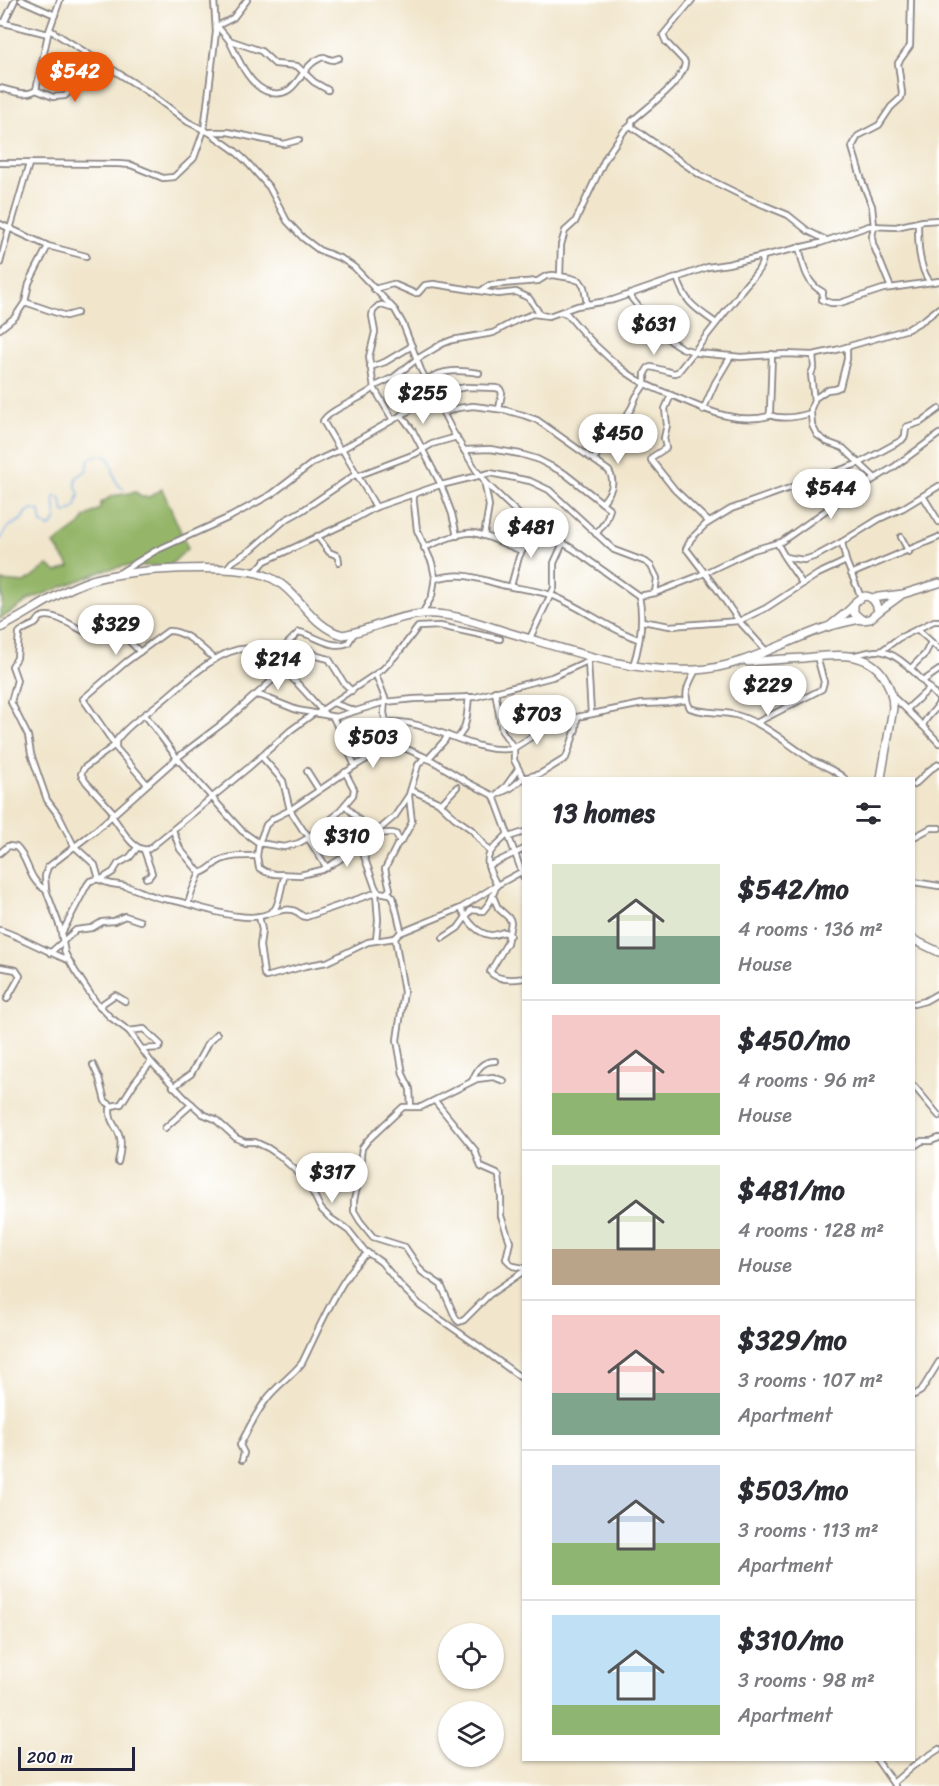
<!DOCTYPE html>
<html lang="en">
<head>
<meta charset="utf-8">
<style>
  :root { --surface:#fff; --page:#f2f2f3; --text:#2b2b33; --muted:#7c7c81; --line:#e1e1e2; --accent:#ea580c }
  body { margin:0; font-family:Sriracha,sans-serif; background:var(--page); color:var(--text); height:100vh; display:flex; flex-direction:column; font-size:22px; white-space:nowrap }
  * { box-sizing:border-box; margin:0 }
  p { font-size:20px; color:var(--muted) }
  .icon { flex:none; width:33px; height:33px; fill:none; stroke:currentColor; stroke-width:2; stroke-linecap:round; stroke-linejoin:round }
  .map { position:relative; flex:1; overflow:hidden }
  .side { position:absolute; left:522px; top:777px; width:393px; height:984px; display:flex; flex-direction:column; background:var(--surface); border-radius:0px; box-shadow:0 2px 4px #0004 }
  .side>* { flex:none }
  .tools { position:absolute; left:438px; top:1623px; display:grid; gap:12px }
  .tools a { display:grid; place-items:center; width:66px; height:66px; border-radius:50%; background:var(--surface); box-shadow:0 2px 4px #0004; font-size:30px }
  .scale { position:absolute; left:18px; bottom:15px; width:117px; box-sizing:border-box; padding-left:6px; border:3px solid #22223b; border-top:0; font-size:16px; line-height:21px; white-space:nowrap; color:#22223b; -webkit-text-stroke:4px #fff; paint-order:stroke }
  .price { position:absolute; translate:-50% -51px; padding:0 14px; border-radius:21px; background:#fff; color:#222; font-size:20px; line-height:39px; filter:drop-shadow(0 2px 3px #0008) }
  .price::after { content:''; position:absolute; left:50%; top:36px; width:18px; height:14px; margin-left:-9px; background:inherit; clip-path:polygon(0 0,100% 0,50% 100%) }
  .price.on { background:var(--accent); color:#fff }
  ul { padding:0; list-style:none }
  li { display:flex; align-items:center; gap:18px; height:150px; padding:0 30px }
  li+li { border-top:2px solid var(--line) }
  li span { display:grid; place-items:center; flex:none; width:168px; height:120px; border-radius:0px; color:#555 }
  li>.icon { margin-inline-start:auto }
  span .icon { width:72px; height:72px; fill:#fffc; stroke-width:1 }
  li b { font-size:26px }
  h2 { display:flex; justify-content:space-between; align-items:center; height:72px; padding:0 30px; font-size:26px }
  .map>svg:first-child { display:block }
  .forest { fill:#95b669; stroke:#5c6c52; stroke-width:1.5 }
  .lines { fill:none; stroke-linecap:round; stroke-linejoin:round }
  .stream { stroke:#71ace2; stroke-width:1.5 }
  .street-casing { stroke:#8a8484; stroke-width:8 }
  .secondary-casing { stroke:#8a8484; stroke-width:10 }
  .street { stroke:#fff; stroke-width:4.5 }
  .secondary { stroke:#fff; stroke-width:7 }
</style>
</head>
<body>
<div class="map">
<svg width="939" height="1786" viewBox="0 0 939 1786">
  <rect width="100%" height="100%" fill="#fff"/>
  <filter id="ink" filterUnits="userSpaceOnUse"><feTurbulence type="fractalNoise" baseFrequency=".0167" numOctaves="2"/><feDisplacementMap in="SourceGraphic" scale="12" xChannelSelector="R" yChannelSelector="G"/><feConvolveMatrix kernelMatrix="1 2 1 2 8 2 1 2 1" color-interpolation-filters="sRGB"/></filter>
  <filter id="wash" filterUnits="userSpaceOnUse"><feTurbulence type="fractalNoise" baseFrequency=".008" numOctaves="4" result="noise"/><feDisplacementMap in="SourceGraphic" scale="24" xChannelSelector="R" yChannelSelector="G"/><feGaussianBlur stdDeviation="1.35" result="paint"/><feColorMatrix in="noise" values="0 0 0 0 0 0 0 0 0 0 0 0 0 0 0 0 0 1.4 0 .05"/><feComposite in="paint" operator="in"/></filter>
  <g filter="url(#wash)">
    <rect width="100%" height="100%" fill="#f1e6cc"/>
    <polygon class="forest" points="162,489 188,548 169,566 124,566 106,570 31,599 0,619 0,610 2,607 2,581 25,583 48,565 57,572 70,567 54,544 80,525 85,517 100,509 101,503 112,496 136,492 141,497 149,497"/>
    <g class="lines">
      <g class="stream">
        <path d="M0,540L8,527L21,520L26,512L32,509L40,511L42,524L49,527L53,525L56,518L54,497H60L64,512L66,513L76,507L79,494L76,487V478L87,470L89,459C122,444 105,481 124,489"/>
        <polyline points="0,591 0,597"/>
      </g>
    </g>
  </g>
  <g filter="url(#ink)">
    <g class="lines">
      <g class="street-casing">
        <g id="street">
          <polyline points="21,0 55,15"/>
          <polyline points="247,0 233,18 217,26 229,40 261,51 275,64 297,66 314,82 328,90"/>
          <path d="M692,0L663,35L666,42L685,62C685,81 646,108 632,121V127L700,175L747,198L788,215L808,231L826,240"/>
          <polyline points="0,22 48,34"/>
          <polyline points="4,23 15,0"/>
          <path d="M50,30L148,92L188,122L210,133L234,150L246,161L269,187L287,221L303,238L319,250L342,259L354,267L395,310L403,324L421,370L453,432L476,470L489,486L525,520L573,549L639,596C644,619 640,644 633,666"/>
          <path d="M229,40C238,59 250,89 272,93C296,97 299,71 315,61C318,60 321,57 324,57C327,58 330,60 333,60L339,58"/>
          <path d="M0,88C12,91 26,97 36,90L48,34L60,0"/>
          <polyline points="36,90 53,97 65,96 100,62"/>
          <polyline points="211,132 228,132 284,144 299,140"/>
          <polyline points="0,163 118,164 131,165 163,178 174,177 194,158 204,130 216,32 214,0"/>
          <path d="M918,222C918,240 918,267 930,282"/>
          <polyline points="0,224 48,246 86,256"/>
          <polyline points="10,229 29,164"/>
          <path d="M799,247C803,265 806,284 823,292L822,300L831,303H840L883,289L939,281"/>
          <polyline points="0,263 9,228"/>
          <polyline points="560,276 561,245 565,231 575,222 606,157 624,131 631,125"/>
          <path d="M677,277C685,303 695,308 716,323"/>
          <polyline points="891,288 873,244 872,237 874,226 872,206 863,184 852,147 858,136 879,125 891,107 901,98 902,93 898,63 910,46 911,0"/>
          <polyline points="374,289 393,284 414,293 418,293 425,285 434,284 498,294 516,292 529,298 540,314"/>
          <polyline points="482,290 490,285 538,281 546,276 553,275 571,278 580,281 584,287 587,304"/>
          <polyline points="629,295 649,320 672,342 682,348 698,353 741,357 785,354 813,355 836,350 908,329 925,319 939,308"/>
          <polyline points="25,302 66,316 77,313"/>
          <path d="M561,312L567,314C584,335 604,355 626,372C642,384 658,390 676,397C704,409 736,425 769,416L770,411L772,354"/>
          <polyline points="0,329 15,317 25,302 29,283 48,246"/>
          <polyline points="370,367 385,362 412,346"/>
          <path d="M426,380C443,369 460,370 479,373"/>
          <polyline points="375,386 394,377 417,359 442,344 452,340 493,333 517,320 533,314 549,316 577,306 613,300 708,267 728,264 820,243 869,226 896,227 923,221 939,220"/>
          <polyline points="374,388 393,420"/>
          <polyline points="671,395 665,409 667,425 664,438 666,448 652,457 651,460 675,490 709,522"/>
          <polyline points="814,399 827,390 835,389 840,387 847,359 847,347"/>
          <polyline points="703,410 715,383 731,356"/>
          <path d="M444,413L458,408L473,406L505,410L523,415L537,420L609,471C616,483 611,492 602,503"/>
          <polyline points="811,413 812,425 817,435 827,442 843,448 875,478"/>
          <polyline points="401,415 413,431 441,485 452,514 457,536"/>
          <path d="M769,415C782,420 798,417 811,413V408L814,401L811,374L814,367L813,355"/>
          <polyline points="342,449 376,507"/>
          <path d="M340,450L323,421C331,408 361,400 374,388L369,357L375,332L372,316L373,311L378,306L382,305L391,308"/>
          <polyline points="464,450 490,449 520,454 537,459 564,473 610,509 606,521 596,534"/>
          <path d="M594,459L614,429L624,420L632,407L636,397L645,384V373L648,368L651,367L674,373L678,372L738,296C745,282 762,273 763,257"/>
          <polyline points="357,476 415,454 432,444 457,437"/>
          <polyline points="484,480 489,506 484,536"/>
          <polyline points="413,495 417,530 432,563 435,577 432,596 422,614"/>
          <polyline points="923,496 939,522"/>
          <polyline points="317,536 329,552 338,556 339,562"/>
          <polyline points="901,537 909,552"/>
          <polyline points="842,542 846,561 861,597"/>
          <polyline points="777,543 785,557 804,560 816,556 842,542 879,519 903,508 939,486"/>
          <path d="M424,548C435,543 463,531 474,533C490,536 506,545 522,551"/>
          <polyline points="784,557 802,583"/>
          <polyline points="226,569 232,562 252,549 285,520 303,510 356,474"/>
          <polyline points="121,572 155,551 230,517 272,494 314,462 342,449 435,396 449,390 467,387 496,388 500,389 502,393 499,409"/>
          <polyline points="255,572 265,561 347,523 376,507 437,486 490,473 530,481 549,490 614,550 646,562 651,566 657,578 655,593 639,596"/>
          <polyline points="851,574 939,537"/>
          <path d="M435,579C464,571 475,578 502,585C520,589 539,590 556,597C584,609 609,629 638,639"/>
          <polyline points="511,586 519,557 529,537 531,525"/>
          <polyline points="655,593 696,577 753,550 781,542 842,499 894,467 939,434"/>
          <polyline points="642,621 670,626 739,621 766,608 818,574 846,561"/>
          <polyline points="917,629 939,649"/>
          <polyline points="530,638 554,588 554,563 563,543"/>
          <polyline points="881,651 899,638 934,621 939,621"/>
          <path d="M140,652L121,633C113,633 108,639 99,637C82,634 56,611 42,617C37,619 39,621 35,624C29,627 24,628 19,633L17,658L12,666L17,680L11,702L28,736L31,754L47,800L59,816L74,846L95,865L99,879C107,885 116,884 125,886C136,889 146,894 156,897C165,900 175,900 184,903C204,908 255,927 274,910C280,904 281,884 285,875"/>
          <polyline points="767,652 739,621 717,589 688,551 686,549 691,539 705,525 731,509 860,463 902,440 905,436 906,427 921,422 939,409"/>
          <path d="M852,656C860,654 872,650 880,651C902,654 925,684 939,699"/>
          <path d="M271,660L299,632C315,635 331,650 348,643L355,632"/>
          <polyline points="588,661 591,714"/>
          <polyline points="910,669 925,654 931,642"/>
          <path d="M696,670C689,683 682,694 690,708C705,714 721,711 736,715C765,723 788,745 812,760C823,766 835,770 844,778"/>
          <polyline points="376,675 385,698 384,713 392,746"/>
          <polyline points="923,681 939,670"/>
          <polyline points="495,691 502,731 514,748 514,760 524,779"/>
          <polyline points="257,694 290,664 310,650 317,656 329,659 344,683 352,691"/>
          <path d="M892,696C909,711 924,727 939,743"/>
          <polyline points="333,703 353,710"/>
          <polyline points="907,709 930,688"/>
          <polyline points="319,712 383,669 399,652 418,627 440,626 500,639"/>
          <polyline points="145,715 177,758 231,819 242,831 259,843 284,847 299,843 308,838 336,815 353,795 354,789 345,772"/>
          <polyline points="333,717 355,766"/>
          <path d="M387,722C429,718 476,757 514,748L547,727L562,720L642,704L666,703L687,700"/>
          <polyline points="756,723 822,689 824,682 817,657"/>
          <path d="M923,726C926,715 936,712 939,702"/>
          <path d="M457,738C468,729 467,710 469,697"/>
          <polyline points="262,757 283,781 290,810 303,830 310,837"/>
          <path d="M425,757L418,765L409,795L395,816L367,840L339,860L322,870L300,875L275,874L266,872L259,868L257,856L259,843L266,825L274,818L290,810L355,766L389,746L402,747L423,756C426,758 430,760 433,761L467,782L494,796L511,788L523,778L540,774L566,758L576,729L577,717"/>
          <polyline points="428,759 445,740 447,735"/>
          <polyline points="307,771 319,790"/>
          <path d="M147,784L116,748V741C129,723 151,711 168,696C187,680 222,646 249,649C274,652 308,696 325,714"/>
          <polyline points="914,785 931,769 939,764"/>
          <polyline points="411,790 438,802 455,818 472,830 490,852"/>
          <polyline points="500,791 506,786 518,769"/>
          <polyline points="494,796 524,878"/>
          <polyline points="441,804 457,787"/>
          <polyline points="345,805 373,835"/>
          <path d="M114,813L86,782L81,774L84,768L115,745L83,699L126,662L168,631C186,630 202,649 215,659"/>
          <path d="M111,815C121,826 132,853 149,849L248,768L291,730L313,714"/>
          <polyline points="173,830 180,849 200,873 192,891 188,904"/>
          <path d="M375,833C383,835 389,831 396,834L400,842"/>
          <polyline points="509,837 524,832"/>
          <polyline points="914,837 931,828 939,828"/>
          <polyline points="308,838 327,868"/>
          <polyline points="144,850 152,873 149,877 146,878"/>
          <path d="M0,853L8,846L16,847C29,858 27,880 46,890"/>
          <polyline points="488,866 524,849"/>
          <path d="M200,873C211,870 212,864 221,860C233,855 244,856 257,856"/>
          <polyline points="100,880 113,872 118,864 130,857 137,848"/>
          <polyline points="914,882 939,886"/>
          <polyline points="376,893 378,920 376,940"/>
          <polyline points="386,893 390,889 385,869 397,845 403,839 412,822 409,796"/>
          <path d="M493,896L498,908L510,919L511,923L507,943L490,972C498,981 512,980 524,978"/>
          <path d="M461,908C467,920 476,933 490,935C495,936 500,933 504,932L510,935"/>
          <path d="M271,913C280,911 289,907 297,912C300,914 303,917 306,917L378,892"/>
          <polyline points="259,916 262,930 260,946 264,974 266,977 305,966 327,962 368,942 395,938 400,933 401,930 393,897 390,894 378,892 375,887 360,845"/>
          <path d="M0,930C24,938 45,951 68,960"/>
          <polyline points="62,933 87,885 90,881 99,879"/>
          <polyline points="400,933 461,908 497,885 521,872"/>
          <polyline points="395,938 404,992 397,1040 403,1074 410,1089 411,1107"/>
          <path d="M443,938L458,928L471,910L483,911L490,902L497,885C481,857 486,855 508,834"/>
          <polyline points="50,953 76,930 92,928 102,922 114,921 125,916 140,921"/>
          <polyline points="0,967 16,970 20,976 7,999"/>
          <polyline points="914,1004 925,1001 939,993"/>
          <polyline points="99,1006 115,995 125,1001"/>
          <polyline points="129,1031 144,1029 161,1045 159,1048 142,1049"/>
          <polyline points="93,1065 99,1078 105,1101 112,1106"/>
          <path d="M472,1081C477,1069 482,1061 495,1061"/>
          <polyline points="504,1081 493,1077 477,1079 421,1107 403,1107 368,1140 362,1148 361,1155 362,1178 357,1188 354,1200 354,1211 360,1221 373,1237 405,1247 422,1272 441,1285 456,1319 459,1322 464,1320 489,1295 524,1271"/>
          <polyline points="914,1086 939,1116"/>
          <polyline points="173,1087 191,1074 208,1043 217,1034"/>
          <polyline points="435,1101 475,1150 481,1167 497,1174 499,1176 501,1197 501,1216 510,1242 506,1259 513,1266 524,1268"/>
          <polyline points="165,1128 192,1104"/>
          <polyline points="914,1146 922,1141 931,1141 939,1138"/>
          <path d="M118,1162C120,1154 122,1145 120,1137C117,1126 109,1123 110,1109L112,1106L121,1104L135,1082L151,1062"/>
          <polyline points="524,1380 477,1345 420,1305 401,1286 381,1262 365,1251 349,1231 329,1217 321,1209 312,1191 294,1169 280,1156 268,1148 255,1142 245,1142 236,1138 215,1119 203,1114 185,1098 151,1062 129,1031 110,1017 95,1001 75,971 65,953 60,927 46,890 45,876 48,867 96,830 177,758 227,720 255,695 262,696 297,710 336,717 385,702 414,699 475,697 552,677 594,658"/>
          <polyline points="914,1395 921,1391 939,1362"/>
          <path d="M242,1460L244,1453L240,1445C248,1430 256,1413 266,1400C276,1386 291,1377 302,1363C317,1333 342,1272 368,1253"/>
          <polyline points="877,1760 895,1786"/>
          <polyline points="893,1783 913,1766 939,1749"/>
        </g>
      </g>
      <g class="secondary-casing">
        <g id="secondary">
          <polyline points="871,598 903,594 939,583"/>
          <polyline points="878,612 900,596"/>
          <path d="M831,625C838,619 847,613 853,606C856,602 854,602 859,599C869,591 877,602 878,612L870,619L862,620L854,613V605"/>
          <path d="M0,628C30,613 57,592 89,581C122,569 238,562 269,577C299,590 310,627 343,635C370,630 395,616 423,614C451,612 481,624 507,632C569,650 629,673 695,670C738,668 776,646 816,631C830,625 845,622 860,619"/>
          <path d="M748,662C767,660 785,659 804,658C832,655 867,649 884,677C890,687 893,697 893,708L881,778"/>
          <polyline points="914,940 939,952"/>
        </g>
      </g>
      <use href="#street" class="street"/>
      <use href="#secondary" class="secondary"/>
    </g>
  </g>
</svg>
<div class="tools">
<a><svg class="icon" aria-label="locate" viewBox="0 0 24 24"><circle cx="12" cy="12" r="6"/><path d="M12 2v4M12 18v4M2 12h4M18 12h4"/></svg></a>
<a><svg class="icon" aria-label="layers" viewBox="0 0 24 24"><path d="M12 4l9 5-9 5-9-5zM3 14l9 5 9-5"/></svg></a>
</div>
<div class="scale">200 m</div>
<b class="price on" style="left:75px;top:103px">$542</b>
<b class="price" style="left:654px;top:356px">$631</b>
<b class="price" style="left:423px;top:425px">$255</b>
<b class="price" style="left:618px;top:465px">$450</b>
<b class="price" style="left:831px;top:520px">$544</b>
<b class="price" style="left:531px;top:559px">$481</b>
<b class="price" style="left:116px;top:656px">$329</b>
<b class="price" style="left:278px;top:691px">$214</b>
<b class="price" style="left:768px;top:717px">$229</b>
<b class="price" style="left:537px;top:746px">$703</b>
<b class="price" style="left:373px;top:769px">$503</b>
<b class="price" style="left:347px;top:868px">$310</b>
<b class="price" style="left:332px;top:1204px">$317</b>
<section class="side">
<h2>13 homes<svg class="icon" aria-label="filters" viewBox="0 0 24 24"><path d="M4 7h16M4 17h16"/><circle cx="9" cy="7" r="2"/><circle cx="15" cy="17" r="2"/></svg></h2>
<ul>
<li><span style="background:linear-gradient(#dfe7d0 60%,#7fa58c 0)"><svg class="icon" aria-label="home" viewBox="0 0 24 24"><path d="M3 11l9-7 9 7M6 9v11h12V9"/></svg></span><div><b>$542/mo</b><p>4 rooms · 136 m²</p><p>House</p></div></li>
<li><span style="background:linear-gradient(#f6c9c9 65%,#8fb573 0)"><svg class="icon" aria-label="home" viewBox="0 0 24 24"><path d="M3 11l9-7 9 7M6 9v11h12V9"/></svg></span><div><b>$450/mo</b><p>4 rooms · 96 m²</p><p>House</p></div></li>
<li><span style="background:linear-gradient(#dfe7d0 70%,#b9a48a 0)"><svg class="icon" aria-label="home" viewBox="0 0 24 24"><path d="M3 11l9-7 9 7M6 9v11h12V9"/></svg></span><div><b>$481/mo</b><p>4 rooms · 128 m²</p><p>House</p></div></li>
<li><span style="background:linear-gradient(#f6c9c9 65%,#7fa58c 0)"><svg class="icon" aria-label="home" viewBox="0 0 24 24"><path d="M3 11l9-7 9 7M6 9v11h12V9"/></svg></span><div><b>$329/mo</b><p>3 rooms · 107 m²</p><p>Apartment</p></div></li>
<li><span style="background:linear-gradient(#c9d6e8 65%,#8fb573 0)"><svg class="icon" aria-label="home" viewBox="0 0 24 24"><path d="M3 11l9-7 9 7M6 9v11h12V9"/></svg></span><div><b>$503/mo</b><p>3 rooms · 113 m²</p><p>Apartment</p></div></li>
<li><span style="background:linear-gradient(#bfe0f5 75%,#8fb573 0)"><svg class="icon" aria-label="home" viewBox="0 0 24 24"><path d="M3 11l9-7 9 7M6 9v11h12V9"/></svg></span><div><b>$310/mo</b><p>3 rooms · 98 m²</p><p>Apartment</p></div></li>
</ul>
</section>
</div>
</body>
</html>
